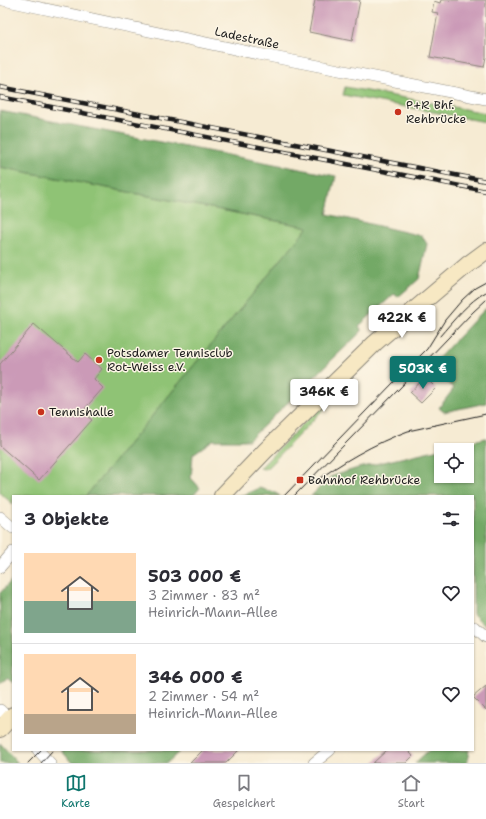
<!DOCTYPE html>
<html lang="de">
<head>
<meta charset="utf-8">
<style>
  :root { --surface:#fff; --page:#f7f7f7; --text:#2b2b33; --muted:#7c7c81; --line:#e1e1e2; --accent:#0f766e }
  body { margin:0; font-family:"Shantell Sans",sans-serif; background:var(--page); color:var(--text); height:100vh; display:flex; flex-direction:column; font-size:15px; white-space:nowrap }
  * { box-sizing:border-box; margin:0 }
  p { font-size:13px; color:var(--muted) }
  .icon { flex:none; width:22px; height:22px; fill:none; stroke:currentColor; stroke-width:2; stroke-linecap:round; stroke-linejoin:round }
  .map { position:relative; flex:1; overflow:hidden }
  .panel { position:absolute; left:12px; top:495px; width:462px; height:256px; display:flex; flex-direction:column; background:var(--surface); border-radius:0px; box-shadow:0 1px 3px #0004 }
  .panel>* { flex:none }
  .buttons { position:absolute; left:434px; top:443px; display:grid; gap:8px }
  .buttons a { display:grid; place-items:center; width:40px; height:40px; border-radius:0px; background:var(--surface); box-shadow:0 1px 3px #0004; font-size:20px }
  .price { position:absolute; translate:-50% -34px; padding:0 9px; border-radius:4px; background:#fff; color:#222; font-size:13px; line-height:26px; filter:drop-shadow(0 1px 2px #0008) }
  .price::after { content:''; position:absolute; left:50%; top:24px; width:12px; height:9px; margin-left:-6px; background:inherit; clip-path:polygon(0 0,100% 0,50% 100%) }
  .price.on { background:var(--accent); color:#fff }
  ul { padding:0; list-style:none }
  li { display:flex; align-items:center; gap:12px; height:100px; padding:0 12px }
  li+li { border-top:1px solid var(--line) }
  li span { display:grid; place-items:center; flex:none; width:112px; height:80px; border-radius:0px; color:#555 }
  li>.icon { margin-inline-start:auto }
  span .icon { width:48px; height:48px; fill:#fffc; stroke-width:1 }
  li b { font-size:17px }
  h2 { display:flex; justify-content:space-between; align-items:center; height:48px; padding:0 12px; font-size:17px }
  .menu { display:flex; justify-content:space-around; align-items:center; height:56px; border-top:1px solid var(--line); background:var(--surface); font-size:11px; color:var(--muted) }
  .menu a { display:grid; justify-items:center; gap:2px }
  .menu .on { color:var(--accent) }
  .map>svg:first-child { display:block }
  .green { fill:#8fc375; stroke:#567048 }
  .forest { fill:#73a966; stroke:#486241; fill-rule:evenodd }
  .building { fill:#cb9ab7 }
  .lines { fill:none; stroke-linecap:round; stroke-linejoin:round }
  .minor-casing { stroke:#898478; stroke-width:12 }
  .secondary-casing { stroke:#898478; stroke-width:18 }
  .minor { stroke:#fff; stroke-width:11 }
  .secondary { stroke:#f7e8c3; stroke-width:16 }
  .tram { stroke:#1c1c1c; stroke-width:1 }
  .rail-casing { stroke:#1c1c1c; stroke-width:4.5 }
  .rail { stroke:#fcf5e5; stroke-width:3; stroke-dasharray:9; stroke-linecap:butt }
  .poi-dot { fill:#c8321e; stroke:#fcf5e5; stroke-width:1.5 }
  .labels { text-anchor:middle; dominant-baseline:central; stroke-width:3; stroke-linejoin:round; paint-order:stroke }
  .street-label { font-size:12px; fill:#1c1c1c; stroke:#fcf5e5 }
  .poi-label { font-size:12px; fill:#1c1c1c; stroke:#fcf5e5; text-anchor:start }
</style>
</head>
<body>
<div class="map">
<svg width="486" height="763" viewBox="0 0 486 763">
  <rect width="100%" height="100%" fill="#fcf5e5"/>
  <filter id="ink" filterUnits="userSpaceOnUse"><feTurbulence type="fractalNoise" baseFrequency=".025" numOctaves="2"/><feDisplacementMap in="SourceGraphic" scale="8" xChannelSelector="R" yChannelSelector="G"/><feConvolveMatrix kernelMatrix="1 2 1 2 8 2 1 2 1" color-interpolation-filters="sRGB"/></filter>
  <filter id="wash" filterUnits="userSpaceOnUse"><feTurbulence type="fractalNoise" baseFrequency=".012" numOctaves="4" result="noise"/><feDisplacementMap in="SourceGraphic" scale="16" xChannelSelector="R" yChannelSelector="G"/><feGaussianBlur stdDeviation="0.9" result="paint"/><feColorMatrix in="noise" values="0 0 0 0 0 0 0 0 0 0 0 0 0 0 0 0 0 1.4 0 .05"/><feComposite in="paint" operator="in"/></filter>
  <g filter="url(#wash)">
    <rect width="100%" height="100%" fill="#f6ebd3"/>
    <g class="green">
      <polygon points="345,87 486,113 486,122 343,95"/>
      <polygon points="0,167 308,227 86,496 13,496 13,504 0,493"/>
      <polygon points="336,390 339,393 268,467 264,469 260,468"/>
    </g>
    <g class="forest">
      <polygon points="0,111 336,176 327,214 422,236 427,244 419,279 398,297 394,294 359,326 362,331 249,440 213,440 193,454 191,478 200,488 193,496 86,496 308,227 0,167"/>
      <polygon points="486,308 486,403 444,412 439,408 454,388 429,368 463,332"/>
      <path d="M486,438V625L485,626L473,614V496H311L330,477L358,468ZM441,450H467V476H441Z"/>
      <polygon points="259,488 274,492 280,496 241,496"/>
      <polygon points="13,579 13,683 7,678 0,684 0,593"/>
      <polygon points="0,743 18,763 0,763"/>
      <polygon points="61,750 181,750 167,763 72,763"/>
      <polygon points="429,750 469,750 467,763 415,763"/>
    </g>
    <g id="blocks">
      <g class="building">
        <polygon points="315,0 360,0 352,41 309,32"/>
        <polygon points="441,0 486,0 486,57 484,67 430,57 438,13 432,12 434,1 440,3"/>
        <polygon points="34,324 78,362 85,354 102,369 94,379 103,388 82,412 92,420 39,480 0,446 0,364"/>
        <polygon points="425,377 436,388 421,403 410,393"/>
        <polygon points="486,686 486,710 473,697"/>
        <polygon points="203,750 239,750 226,763 190,763"/>
        <polygon points="387,750 407,750 413,756 406,763 373,763"/>
      </g>
    </g>
  </g>
  <g filter="url(#ink)">
    <use href="#blocks" fill-opacity="0" stroke="#898478" stroke-width="1"/>
    <g class="lines">
      <g class="minor-casing">
        <g id="minor">
          <polyline points="3,0 263,55 486,99"/>
          <polyline points="0,517 13,528"/>
          <polyline points="0,567 13,552"/>
          <polyline points="473,629 475,627 486,637"/>
          <polyline points="0,710 13,723"/>
          <polyline points="38,750 50,763"/>
          <polyline points="314,763 330,750"/>
        </g>
      </g>
      <g class="secondary-casing">
        <g id="secondary">
          <polyline points="222,496 265,451 375,343 467,265 486,251"/>
          <polyline points="0,729 13,715"/>
        </g>
      </g>
      <use href="#minor" class="minor"/>
      <use href="#secondary" class="secondary"/>
      <g class="tram">
        <path d="M440,336C453,321 469,301 486,292"/>
        <path d="M312,484C342,462 373,444 408,431L486,414"/>
        <polyline points="284,496 393,383 427,349 445,320 462,300 475,288 486,282"/>
        <polyline points="294,496 399,389 473,312 486,300"/>
        <polyline points="28,763 41,750"/>
        <polyline points="41,763 53,750"/>
      </g>
      <g class="rail-casing">
        <g id="rail">
          <polyline points="0,87 486,181"/>
          <polyline points="0,97 486,191"/>
        </g>
      </g>
      <use href="#rail" class="rail"/>
    </g>
  </g>
  <g class="poi-dot">
    <circle cx="398" cy="112" r="4"/>
    <circle cx="99" cy="360" r="4"/>
    <circle cx="41" cy="412" r="4"/>
    <rect x="296" y="476" width="8" height="8" rx="2"/>
  </g>
  <g class="labels">
    <g class="street-label">
      <text transform="translate(247 38) rotate(12)">Ladestraße</text>
    </g>
    <g class="poi-label">
      <text x="406" y="105">P+R Bhf.<tspan x="406" dy="14">Rehbrücke</tspan></text>
      <text x="107" y="353">Potsdamer Tennisclub<tspan x="107" dy="14">Rot-Weiss e.V.</tspan></text>
      <text x="49" y="412">Tennishalle</text>
      <text x="308" y="480">Bahnhof Rehbrücke</text>
    </g>
  </g>
</svg>
<div class="buttons">
<a><svg class="icon" aria-label="locate" viewBox="0 0 24 24"><circle cx="12" cy="12" r="6"/><path d="M12 2v4M12 18v4M2 12h4M18 12h4"/></svg></a>
</div>
<b class="price" style="left:402px;top:339px">422K €</b>
<b class="price on" style="left:423px;top:390px">503K €</b>
<b class="price" style="left:324px;top:413px">346K €</b>
<section class="panel">
<h2>3 Objekte<svg class="icon" aria-label="filters" viewBox="0 0 24 24"><path d="M4 7h16M4 17h16"/><circle cx="9" cy="7" r="2"/><circle cx="15" cy="17" r="2"/></svg></h2>
<ul>
<li><span style="background:linear-gradient(#ffd9b3 60%,#7fa58c 0)"><svg class="icon" aria-label="home" viewBox="0 0 24 24"><path d="M3 11l9-7 9 7M6 9v11h12V9"/></svg></span><div><b>503 000 €</b><p>3 Zimmer · 83 m²</p><p>Heinrich-Mann-Allee</p></div><svg class="icon" aria-label="heart" viewBox="0 0 24 24"><path d="M12 20l-8-8c-3-5 5-10 8-4 3-6 11-1 8 4z"/></svg></li>
<li><span style="background:linear-gradient(#ffd9b3 75%,#b9a48a 0)"><svg class="icon" aria-label="home" viewBox="0 0 24 24"><path d="M3 11l9-7 9 7M6 9v11h12V9"/></svg></span><div><b>346 000 €</b><p>2 Zimmer · 54 m²</p><p>Heinrich-Mann-Allee</p></div><svg class="icon" aria-label="heart" viewBox="0 0 24 24"><path d="M12 20l-8-8c-3-5 5-10 8-4 3-6 11-1 8 4z"/></svg></li>
</ul>
</section>
</div>
<nav class="menu">
<a class="on"><svg class="icon" aria-label="map" viewBox="0 0 24 24"><path d="M3 6l6-2 6 2 6-2v14l-6 2-6-2-6 2zM9 4v14M15 6v14"/></svg>Karte</a>
<a><svg class="icon" aria-label="saved" viewBox="0 0 24 24"><path d="M7 4h10v16l-5-4-5 4z"/></svg>Gespeichert</a>
<a><svg class="icon" aria-label="home" viewBox="0 0 24 24"><path d="M3 11l9-7 9 7M6 9v11h12V9"/></svg>Start</a>
</nav>
</body>
</html>
